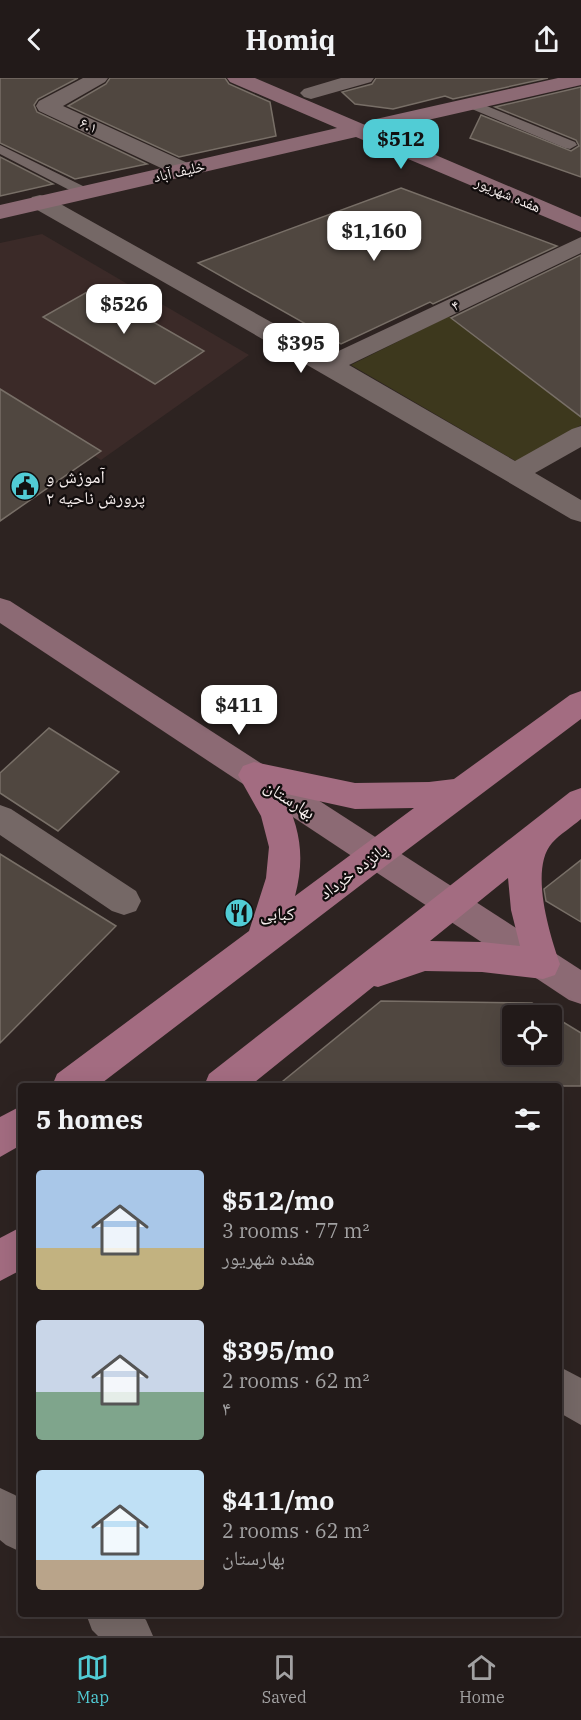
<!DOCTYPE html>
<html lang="en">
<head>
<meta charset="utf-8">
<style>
  :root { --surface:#221a19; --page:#2a2322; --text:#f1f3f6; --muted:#a2a1a2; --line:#3f3838; --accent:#51ccd5 }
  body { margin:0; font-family:"IBM Plex Serif","Noto Naskh Arabic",serif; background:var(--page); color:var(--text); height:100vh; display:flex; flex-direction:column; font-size:22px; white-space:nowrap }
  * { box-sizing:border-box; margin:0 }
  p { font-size:20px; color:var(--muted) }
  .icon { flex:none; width:33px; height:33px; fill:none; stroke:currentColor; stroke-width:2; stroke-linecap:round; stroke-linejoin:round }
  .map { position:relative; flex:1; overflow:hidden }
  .sheet { position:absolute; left:18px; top:1005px; width:544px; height:534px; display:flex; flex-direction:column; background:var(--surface); border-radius:6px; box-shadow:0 6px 24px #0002,0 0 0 2px var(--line) }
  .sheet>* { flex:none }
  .buttons { position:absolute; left:502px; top:927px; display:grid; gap:12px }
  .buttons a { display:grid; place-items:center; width:60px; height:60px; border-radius:6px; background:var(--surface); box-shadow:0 6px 24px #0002,0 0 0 2px var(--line); font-size:30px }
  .price { position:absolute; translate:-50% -51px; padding:0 14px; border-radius:12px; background:#fff; color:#222; font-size:20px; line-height:39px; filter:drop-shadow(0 2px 3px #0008) }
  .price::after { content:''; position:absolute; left:50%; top:36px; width:18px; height:14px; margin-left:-9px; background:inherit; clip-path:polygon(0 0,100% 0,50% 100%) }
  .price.selected { background:var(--accent); color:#111 }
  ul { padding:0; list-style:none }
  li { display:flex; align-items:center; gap:18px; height:150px; padding:0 18px }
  li span { display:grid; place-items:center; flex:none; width:168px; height:120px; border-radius:6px; color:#555 }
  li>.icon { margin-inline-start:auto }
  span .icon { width:72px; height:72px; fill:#fffc; stroke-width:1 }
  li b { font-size:26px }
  h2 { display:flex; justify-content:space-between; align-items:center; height:72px; padding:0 18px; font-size:26px }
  header { display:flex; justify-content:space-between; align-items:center; height:78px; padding:0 18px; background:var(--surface); font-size:27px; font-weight:700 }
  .menu { display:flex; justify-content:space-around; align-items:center; height:84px; border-top:2px solid var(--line); background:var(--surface); font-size:16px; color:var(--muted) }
  .menu a { display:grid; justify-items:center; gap:3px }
  .menu .selected { color:var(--accent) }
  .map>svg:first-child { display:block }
  .built { fill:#3b2a28 }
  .green { fill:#3d381d }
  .building { fill:#504740; stroke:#786f67; stroke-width:1.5; fill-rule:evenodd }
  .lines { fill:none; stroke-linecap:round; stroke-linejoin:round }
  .lane { fill:#756866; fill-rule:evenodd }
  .street { fill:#756866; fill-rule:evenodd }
  .secondary { fill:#8c6a74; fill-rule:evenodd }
  .primary { fill:#a36c81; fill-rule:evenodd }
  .labels { text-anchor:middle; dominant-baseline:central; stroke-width:4.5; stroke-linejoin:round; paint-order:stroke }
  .far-street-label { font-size:15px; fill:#f5edec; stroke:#120d0d }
  .poi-label { font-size:18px; fill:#f5edec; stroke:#120d0d; text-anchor:start }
  .street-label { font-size:18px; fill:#f5edec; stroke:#120d0d }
</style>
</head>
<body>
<header><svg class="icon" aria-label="back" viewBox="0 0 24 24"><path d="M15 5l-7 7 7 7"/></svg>Homiq<svg class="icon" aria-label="share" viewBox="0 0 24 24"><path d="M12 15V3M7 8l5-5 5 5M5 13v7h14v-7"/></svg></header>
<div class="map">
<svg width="581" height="1558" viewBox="0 0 581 1558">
  <rect width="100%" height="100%" fill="#2d2321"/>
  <polygon class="built" points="42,156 249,277 101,382 0,319 0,165"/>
  <polygon class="green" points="449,238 581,339 581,347 519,385 351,287"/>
  <g class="building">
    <polygon points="0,0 78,0 38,21 34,27 37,34 147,86 75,101 0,65"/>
    <polygon points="110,0 225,0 229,6 270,24 276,58 179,79 68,28 106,6"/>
    <polygon points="376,0 548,0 453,21 445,18 393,31 355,26 342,14 372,6"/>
    <polygon points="581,9 581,99 470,60 481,37 571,73 579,68 576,62 495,29"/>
    <polygon points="0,79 53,106 0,118"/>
    <polygon points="401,110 557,168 433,226 430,224 341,266 198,185"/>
    <polygon points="581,177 581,339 451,240"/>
    <polygon points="94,210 204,273 155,306 43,239"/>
    <polygon points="0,311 101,373 0,443"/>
    <polygon points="49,650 119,694 58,753 0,715 0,695"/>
    <polygon points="0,776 116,848 0,965"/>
    <polygon points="581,782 581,844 546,823 544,811"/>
    <path d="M381,923L532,925L581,955V1008H277ZM513,938H552V976H513Z"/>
  </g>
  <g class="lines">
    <g class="lane">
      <polygon points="472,22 575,64 577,67 570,71 565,70 467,29 465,26"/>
      <polygon points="0,67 89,111 91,114 89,117 79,117 0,76"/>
    </g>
    <g class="street">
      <polygon points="83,0 108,0 105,4 63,28 192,87 195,92 192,97 184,99 176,97 39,33 36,28 39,23"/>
      <polygon points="341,0 374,0 371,4 311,21 304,19 300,15 304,11"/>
      <path d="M40,117L48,119L330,277L581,159V175L349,287L515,383L572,351L581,348V369L535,395L581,422V444L571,441C393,336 213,232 32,129L29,124L32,119Z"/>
      <polygon points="0,727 11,731 136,813 141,823 136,833 124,837 112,833 0,757"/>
      <polygon points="560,1289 581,1300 581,1347 560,1335"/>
      <polygon points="0,1410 15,1417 21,1422 21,1474 6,1467 0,1462"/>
      <polygon points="86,1536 140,1536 146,1542 153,1558 98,1558 92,1552"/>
    </g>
    <g class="secondary">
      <polygon points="227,0 255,0 581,139 581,154 356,59 0,141 0,127 337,50 230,4"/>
      <polygon points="558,0 581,0 581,7 384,52 376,51 373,46 376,41"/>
      <polygon points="0,520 10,523 581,892 581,926 569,922 0,545"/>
    </g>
    <g class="primary">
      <path d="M581,613V641L387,787L98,1008H52L57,996L249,853L266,800L269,769L261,738L238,697L243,688L254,684L355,705L429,704L454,701L570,617ZM282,715L355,731L414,730L295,818C305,780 301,750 282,715Z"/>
      <path d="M581,710V741C572,749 560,756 552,765C529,791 550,857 560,886L555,897L543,901L482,894L425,893L378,909L374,908L250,1008H204L209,996L570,714ZM508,800L511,832L520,868L482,864L430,863Z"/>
      <polygon points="21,1028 21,1067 0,1079 0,1039"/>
      <polygon points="21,1149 21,1192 0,1203 0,1160"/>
    </g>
  </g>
  <defs>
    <g id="civic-disc" transform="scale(1.5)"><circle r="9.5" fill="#51ccd5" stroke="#120d0d"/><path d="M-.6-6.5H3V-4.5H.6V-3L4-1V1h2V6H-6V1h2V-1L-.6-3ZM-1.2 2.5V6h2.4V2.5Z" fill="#111"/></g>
    <g id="restaurant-disc" transform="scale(1.5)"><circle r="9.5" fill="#51ccd5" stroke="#120d0d"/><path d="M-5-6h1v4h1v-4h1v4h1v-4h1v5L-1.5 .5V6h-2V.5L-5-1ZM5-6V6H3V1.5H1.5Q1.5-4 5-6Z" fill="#111"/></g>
  </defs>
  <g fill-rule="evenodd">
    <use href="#civic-disc" x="25" y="408"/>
    <use href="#restaurant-disc" x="239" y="835"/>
  </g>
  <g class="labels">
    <g class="far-street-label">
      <text transform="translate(89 47) rotate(25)">۶.۱</text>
      <text transform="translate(179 93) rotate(-13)">خلیف آباد</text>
      <text transform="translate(508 116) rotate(23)">هفده شهریور</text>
      <text transform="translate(455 227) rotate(-26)">۴</text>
    </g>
    <g class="poi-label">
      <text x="46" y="398">آموزش و<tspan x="46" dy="21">پرورش ناحیه ۲</tspan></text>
      <text x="260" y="835">کبابی</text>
    </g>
    <g class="street-label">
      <text transform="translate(290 721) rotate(33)">بهارستان</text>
      <text transform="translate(353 793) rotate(-37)">پانزده خرداد</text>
    </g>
  </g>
</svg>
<div class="buttons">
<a><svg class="icon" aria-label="locate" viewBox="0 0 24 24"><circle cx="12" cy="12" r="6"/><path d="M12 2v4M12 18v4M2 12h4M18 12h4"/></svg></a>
</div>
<b class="price selected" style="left:401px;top:92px">$512</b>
<b class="price" style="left:374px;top:184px">$1,160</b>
<b class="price" style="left:124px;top:257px">$526</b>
<b class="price" style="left:301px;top:296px">$395</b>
<b class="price" style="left:239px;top:658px">$411</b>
<section class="sheet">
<h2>5 homes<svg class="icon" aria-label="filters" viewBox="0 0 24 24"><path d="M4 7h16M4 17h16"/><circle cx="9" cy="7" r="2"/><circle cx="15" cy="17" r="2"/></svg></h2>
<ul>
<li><span style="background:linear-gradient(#a9c7e8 65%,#c2b280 0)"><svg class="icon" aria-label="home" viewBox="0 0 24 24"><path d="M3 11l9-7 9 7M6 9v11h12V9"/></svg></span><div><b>$512/mo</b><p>3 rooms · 77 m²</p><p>هفده شهریور</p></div></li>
<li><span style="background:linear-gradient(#c9d6e8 60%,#7fa58c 0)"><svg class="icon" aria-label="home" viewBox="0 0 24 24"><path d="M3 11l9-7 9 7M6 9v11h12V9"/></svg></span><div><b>$395/mo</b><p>2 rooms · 62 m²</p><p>۴</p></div></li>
<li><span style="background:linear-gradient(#bfe0f5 75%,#b9a48a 0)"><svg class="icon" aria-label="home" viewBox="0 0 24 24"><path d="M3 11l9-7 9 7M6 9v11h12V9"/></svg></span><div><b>$411/mo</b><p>2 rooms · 62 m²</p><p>بهارستان</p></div></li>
</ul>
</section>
</div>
<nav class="menu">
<a class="selected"><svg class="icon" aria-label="map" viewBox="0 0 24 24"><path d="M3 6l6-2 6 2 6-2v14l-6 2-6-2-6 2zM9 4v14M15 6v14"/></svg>Map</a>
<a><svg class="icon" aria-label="saved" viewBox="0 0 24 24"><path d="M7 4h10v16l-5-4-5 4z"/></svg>Saved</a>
<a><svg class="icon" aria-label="home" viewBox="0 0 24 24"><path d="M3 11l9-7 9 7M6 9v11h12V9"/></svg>Home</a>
</nav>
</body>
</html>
